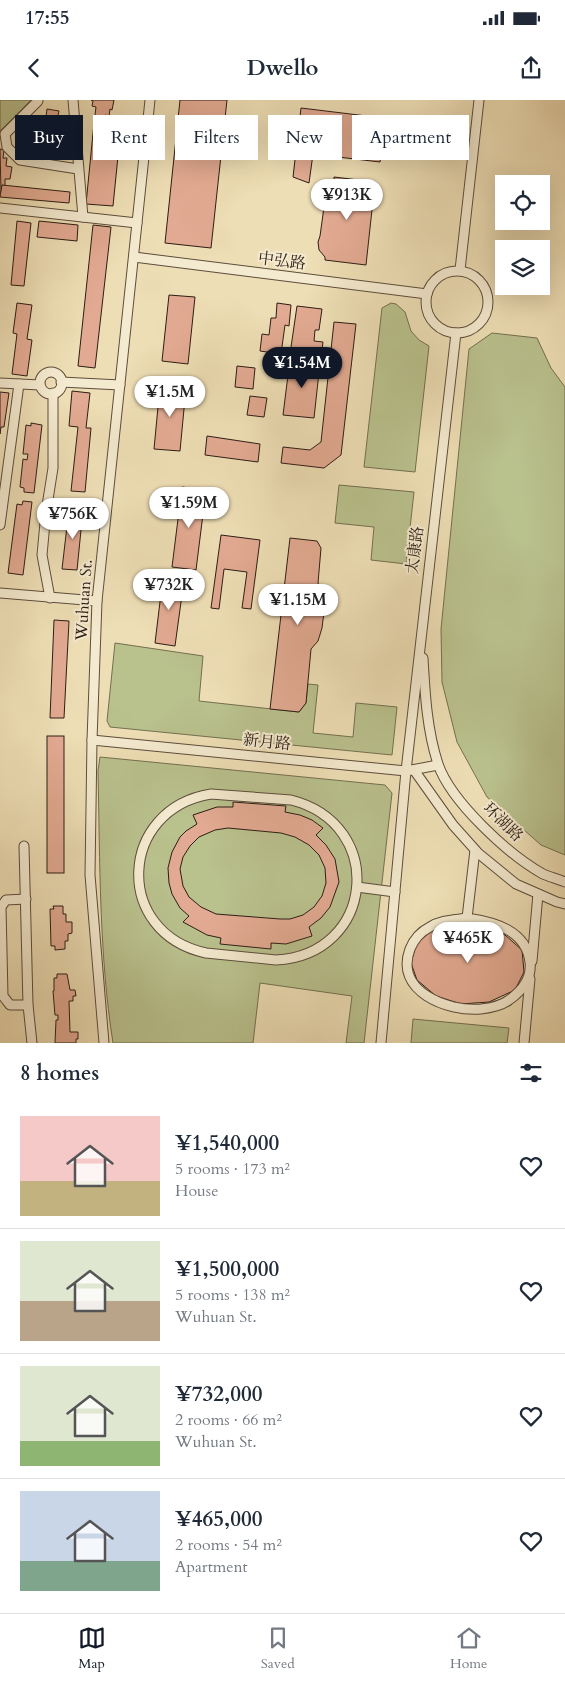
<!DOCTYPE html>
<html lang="en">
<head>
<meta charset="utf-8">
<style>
  :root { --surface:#fff; --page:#f2f2f3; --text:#1f2937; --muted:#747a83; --line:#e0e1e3; --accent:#111827 }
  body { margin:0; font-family:Cardo,"Noto Serif SC",serif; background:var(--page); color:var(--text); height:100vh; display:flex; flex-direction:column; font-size:19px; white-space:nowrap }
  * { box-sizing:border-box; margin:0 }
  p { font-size:16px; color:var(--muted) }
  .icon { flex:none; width:28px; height:28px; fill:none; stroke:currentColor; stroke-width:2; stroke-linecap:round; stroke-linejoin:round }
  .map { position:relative; height:943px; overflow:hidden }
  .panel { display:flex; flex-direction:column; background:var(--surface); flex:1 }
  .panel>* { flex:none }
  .banner { position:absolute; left:15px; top:15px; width:535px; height:45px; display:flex; gap:10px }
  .buttons { position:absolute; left:495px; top:75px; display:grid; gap:10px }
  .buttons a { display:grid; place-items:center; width:55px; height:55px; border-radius:0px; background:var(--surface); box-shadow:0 5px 20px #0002; font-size:25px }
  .price { position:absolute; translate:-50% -42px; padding:0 11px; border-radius:18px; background:#fff; color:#222; font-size:16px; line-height:32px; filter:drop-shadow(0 1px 2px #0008) }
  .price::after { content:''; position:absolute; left:50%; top:30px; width:15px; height:11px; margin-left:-8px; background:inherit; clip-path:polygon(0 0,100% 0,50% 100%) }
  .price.on { background:var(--accent); color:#fff }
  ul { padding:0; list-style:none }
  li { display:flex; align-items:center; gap:15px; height:125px; padding:0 20px }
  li+li { border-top:1px solid var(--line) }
  li span { display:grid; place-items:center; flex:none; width:140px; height:100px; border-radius:0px; color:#555 }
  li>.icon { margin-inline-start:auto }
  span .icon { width:60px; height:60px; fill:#fffc; stroke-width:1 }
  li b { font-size:21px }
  h2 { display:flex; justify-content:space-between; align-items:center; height:60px; padding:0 20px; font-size:21px }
  .chip { padding:0 18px; border-radius:0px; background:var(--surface); box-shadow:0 5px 20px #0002; font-size:18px; line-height:45px }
  .chip.on { background:var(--accent); color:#fff }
  .status { display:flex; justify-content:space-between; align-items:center; height:35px; padding:0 25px; background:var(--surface); direction:ltr }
  .status svg { height:14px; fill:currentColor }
  header { display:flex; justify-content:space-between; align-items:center; height:65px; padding:0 20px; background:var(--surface); font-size:22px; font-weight:600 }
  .tabs { display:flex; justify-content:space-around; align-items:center; height:70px; border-top:1px solid var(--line); background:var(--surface); font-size:14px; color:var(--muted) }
  .tabs a { display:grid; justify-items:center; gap:2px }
  .tabs .on { color:var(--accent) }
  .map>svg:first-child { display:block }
  .green { fill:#b9c18d; stroke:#736f50 }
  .building { fill:#e2aa92; stroke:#2d1d14; fill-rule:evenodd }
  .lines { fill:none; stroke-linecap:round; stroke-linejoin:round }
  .minor-casing { stroke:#5d4d3c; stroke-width:11 }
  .minor { stroke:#f4eacf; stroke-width:9 }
  .labels { text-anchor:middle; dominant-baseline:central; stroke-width:4; stroke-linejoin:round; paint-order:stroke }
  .street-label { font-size:16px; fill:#2d1d14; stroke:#f4eacf }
</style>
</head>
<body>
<div class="status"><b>17:55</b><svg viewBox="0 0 49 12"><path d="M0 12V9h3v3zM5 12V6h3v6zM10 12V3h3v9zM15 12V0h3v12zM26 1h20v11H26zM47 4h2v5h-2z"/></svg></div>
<header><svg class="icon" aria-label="back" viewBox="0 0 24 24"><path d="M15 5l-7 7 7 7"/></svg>Dwello<svg class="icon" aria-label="share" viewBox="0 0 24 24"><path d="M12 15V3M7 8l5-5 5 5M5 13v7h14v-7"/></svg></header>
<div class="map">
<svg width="565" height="943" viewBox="0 0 565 943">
  <rect width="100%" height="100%" fill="#eedeb5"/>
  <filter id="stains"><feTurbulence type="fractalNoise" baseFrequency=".004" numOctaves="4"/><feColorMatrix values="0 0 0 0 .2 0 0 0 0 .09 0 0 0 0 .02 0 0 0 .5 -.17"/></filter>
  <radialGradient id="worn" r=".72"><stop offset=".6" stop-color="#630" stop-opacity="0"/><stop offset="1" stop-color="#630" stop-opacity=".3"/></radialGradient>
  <g class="green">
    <polygon points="0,0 31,0 0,31"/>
    <polygon points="391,203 396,204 405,212 411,231 419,240 429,246 415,372 364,367 382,208"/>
    <polygon points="492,233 537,238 551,268 565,287 565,755 541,745 487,697 457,642 442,582 441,529 469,249"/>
    <polygon points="339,385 414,392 406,464 371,460 374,427 335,423"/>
    <polygon points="115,543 203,556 199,601 299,612 306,603 308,584 318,585 313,633 353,637 356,603 397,607 392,655 110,627 107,621"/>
    <path d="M100,657L385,685L392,693L364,943H346L352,896L260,883L253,943H113C99,854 100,762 98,671Z"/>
    <polygon points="413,919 509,928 507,943 411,943"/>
  </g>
  <g class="building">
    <polygon points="91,0 114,0 112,10 110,9 109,16 105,15 104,24 94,23 96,7 92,6 93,1"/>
    <polygon points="180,0 227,0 211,148 165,143"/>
    <polygon points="301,8 441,25 438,56 382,49 380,62 313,54 309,83 293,77"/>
    <polygon points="47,9 59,11 57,20 61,20 59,29 64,30 62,40 58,39 57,47 54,47 53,56 42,54 44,38 41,38 42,32 39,32 40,25 45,25"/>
    <polygon points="94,23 121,26 113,106 86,104"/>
    <polygon points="0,49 4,50 3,58 7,58 6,66 12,67 10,79 5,79 5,86 2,85 1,93"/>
    <polygon points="334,77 375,82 366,165 325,160 325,157 319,150 318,142 320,136 325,100 324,91 327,84 334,80"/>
    <polygon points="2,85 70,92 69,103 0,97"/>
    <polygon points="17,121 31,123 24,186 11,185"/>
    <polygon points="39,121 78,125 77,141 37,137"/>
    <polygon points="93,125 111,127 95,268 78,266"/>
    <polygon points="169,195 195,197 188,264 162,261"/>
    <polygon points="17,203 32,205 27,239 32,240 27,276 12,274 17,234 13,233"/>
    <polygon points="277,203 291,205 289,226 285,225 281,254 260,251 262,234 269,235 271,218 276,218"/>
    <polygon points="297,206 322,209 319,230 315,230 314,241 323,242 321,258 290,254"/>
    <polygon points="334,222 356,224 341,355 324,368 281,363 283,347 310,350 321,342"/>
    <polygon points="290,259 320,263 314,318 283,315"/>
    <polygon points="237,266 255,268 253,289 235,287"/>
    <polygon points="160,286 186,288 180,351 154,349"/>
    <polygon points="72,291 90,293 86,328 91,328 85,392 71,391 78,327 69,326"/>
    <polygon points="0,292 9,293 4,327 1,327 0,334"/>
    <polygon points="250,296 267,298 264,317 247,315"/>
    <polygon points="31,323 42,325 34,393 24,392 24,388 20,387 23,359 27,360 28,354 23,354 26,325 31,326"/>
    <polygon points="207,336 260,344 258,362 205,355"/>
    <polygon points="182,387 206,390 196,470 172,467"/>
    <polygon points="23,401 32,402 23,475 8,473 17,404 22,405"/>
    <polygon points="69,409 83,410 77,470 62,469"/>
    <polygon points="221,435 260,440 251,509 242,508 247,472 224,469 219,509 211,508"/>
    <polygon points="290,438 317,441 321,448 318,483 322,490 325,504 322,528 318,541 311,549 306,603 299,612 270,609"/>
    <polygon points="163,477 184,480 175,546 155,543"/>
    <polygon points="54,520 69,521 64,618 50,618"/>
    <rect x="47" y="636" width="17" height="137"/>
    <path d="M233,702L286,706L285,712L300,715L312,720L323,728L316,735L326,745L335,759L339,782L330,807L321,818L309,827L312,836L286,844L271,843V849L220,844L221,838L207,835L183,822L189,816L180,808L172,794L169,783L168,768L172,752L180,737L186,731L197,724L193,715L217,707H233ZM228,728L281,733L295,737L309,745L319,755L325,768L326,783L322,796L314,807L303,815L290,819H280L216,814L201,807L189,797L183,786L180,769L183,757L190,746L199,737L215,730Z"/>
    <polygon points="53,806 63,806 63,814 66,814 66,822 72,822 72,833 68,834 68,841 65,841 65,849 55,850 55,846 51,846 50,809 54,809"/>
    <polygon points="453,824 481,825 505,835 522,850 524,872 515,890 489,902 461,904 436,896 417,880 411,863 416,845 426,832"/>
    <polygon points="57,874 67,874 70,890 75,890 76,896 73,896 73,901 69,901 70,932 78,932 78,939 76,939 76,943 55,943 56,920 58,920 58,915 55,915 53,891 54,891 54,878 57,878"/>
  </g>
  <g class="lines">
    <g class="minor-casing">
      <g id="minor">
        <polyline points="73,0 83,117"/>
        <polyline points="38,1 5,34 7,47 20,60 78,69"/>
        <polyline points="0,108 137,123"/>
        <polyline points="134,157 427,194"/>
        <polyline points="460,170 479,0"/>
        <circle cx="457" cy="202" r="31"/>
        <circle cx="51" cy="283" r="11"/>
        <polyline points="61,282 120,285"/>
        <polyline points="0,283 40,285"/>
        <polyline points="0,425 19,284"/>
        <polyline points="0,493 97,501"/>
        <polyline points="50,498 42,455 46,412 53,368 53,293"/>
        <path d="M423,558C425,594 427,630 438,664C451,702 509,755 543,774C550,777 558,779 565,782"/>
        <polyline points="92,640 406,671 438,665"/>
        <polyline points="414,670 453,725 478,753 516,784 557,802 565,804"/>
        <path d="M211,694L291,700C387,724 375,855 276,860L206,853C113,833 118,709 211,694Z"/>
        <polyline points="24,746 28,905 32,943"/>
        <polyline points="357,787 395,792"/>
        <polyline points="26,799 6,800 1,807 3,896 10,905 28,905"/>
        <path d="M467,818C494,822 526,830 530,862C532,879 522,891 509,900C501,906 490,908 481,909C447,912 394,891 410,849C414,839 420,832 430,827C441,820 454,820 467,818L475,750"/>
        <polyline points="532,861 538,794"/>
        <polyline points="104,943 90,775 92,640 97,501 150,0"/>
        <polyline points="381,943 406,671 456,233"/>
        <polyline points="524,943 530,879"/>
      </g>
    </g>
    <use href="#minor" class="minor"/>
  </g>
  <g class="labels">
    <g class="street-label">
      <text transform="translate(282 161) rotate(7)">中弘路</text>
      <text transform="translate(415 450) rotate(-83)">太康路</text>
      <text transform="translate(84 500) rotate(-86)">Wuhuan St.</text>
      <text transform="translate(267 642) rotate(6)">新月路</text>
      <text transform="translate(503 722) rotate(44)">环湖路</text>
    </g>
  </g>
  <rect width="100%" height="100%" filter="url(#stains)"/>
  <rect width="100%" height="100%" fill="url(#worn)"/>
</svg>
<div class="buttons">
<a><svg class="icon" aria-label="locate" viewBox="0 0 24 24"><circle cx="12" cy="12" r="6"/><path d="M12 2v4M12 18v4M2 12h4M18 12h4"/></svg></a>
<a><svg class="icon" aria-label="layers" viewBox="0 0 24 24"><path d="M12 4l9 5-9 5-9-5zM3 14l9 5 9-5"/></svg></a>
</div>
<b class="price" style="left:347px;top:121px">¥913K</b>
<b class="price on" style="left:302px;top:289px">¥1.54M</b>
<b class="price" style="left:170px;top:318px">¥1.5M</b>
<b class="price" style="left:189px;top:429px">¥1.59M</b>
<b class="price" style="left:73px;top:440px">¥756K</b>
<b class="price" style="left:169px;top:511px">¥732K</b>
<b class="price" style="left:298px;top:526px">¥1.15M</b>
<b class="price" style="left:468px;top:864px">¥465K</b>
<div class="banner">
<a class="chip on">Buy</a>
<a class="chip">Rent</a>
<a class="chip">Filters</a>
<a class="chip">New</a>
<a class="chip">Apartment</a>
</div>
</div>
<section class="panel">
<h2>8 homes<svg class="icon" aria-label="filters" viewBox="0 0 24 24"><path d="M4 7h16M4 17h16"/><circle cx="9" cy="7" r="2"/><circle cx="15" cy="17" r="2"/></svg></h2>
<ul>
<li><span style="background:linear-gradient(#f6c9c9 65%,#c2b280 0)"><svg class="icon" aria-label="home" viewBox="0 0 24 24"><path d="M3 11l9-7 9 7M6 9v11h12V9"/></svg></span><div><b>¥1,540,000</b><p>5 rooms · 173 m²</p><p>House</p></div><svg class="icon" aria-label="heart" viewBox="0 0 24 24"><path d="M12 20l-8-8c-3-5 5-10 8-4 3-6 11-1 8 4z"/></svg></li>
<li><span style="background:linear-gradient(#dfe7d0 60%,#b9a48a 0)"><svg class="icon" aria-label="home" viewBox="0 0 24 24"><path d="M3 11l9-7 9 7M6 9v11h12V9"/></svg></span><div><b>¥1,500,000</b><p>5 rooms · 138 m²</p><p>Wuhuan St.</p></div><svg class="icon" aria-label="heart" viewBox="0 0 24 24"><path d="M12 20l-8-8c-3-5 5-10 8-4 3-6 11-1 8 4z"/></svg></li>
<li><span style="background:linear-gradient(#dfe7d0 75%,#8fb573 0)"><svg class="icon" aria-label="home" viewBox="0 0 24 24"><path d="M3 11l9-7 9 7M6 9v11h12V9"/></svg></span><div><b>¥732,000</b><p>2 rooms · 66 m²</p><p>Wuhuan St.</p></div><svg class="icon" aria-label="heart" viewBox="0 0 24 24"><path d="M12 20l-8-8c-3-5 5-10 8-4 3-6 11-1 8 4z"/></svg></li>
<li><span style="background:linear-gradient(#c9d6e8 70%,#7fa58c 0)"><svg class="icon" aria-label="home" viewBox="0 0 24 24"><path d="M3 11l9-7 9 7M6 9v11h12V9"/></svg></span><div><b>¥465,000</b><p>2 rooms · 54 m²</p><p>Apartment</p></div><svg class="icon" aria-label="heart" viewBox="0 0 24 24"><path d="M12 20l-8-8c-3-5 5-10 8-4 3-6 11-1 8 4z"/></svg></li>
</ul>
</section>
<nav class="tabs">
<a class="on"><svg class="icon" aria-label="map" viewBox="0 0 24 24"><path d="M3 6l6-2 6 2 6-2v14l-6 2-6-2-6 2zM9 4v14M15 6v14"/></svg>Map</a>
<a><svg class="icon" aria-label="saved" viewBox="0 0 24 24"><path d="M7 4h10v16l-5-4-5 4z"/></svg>Saved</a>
<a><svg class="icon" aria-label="home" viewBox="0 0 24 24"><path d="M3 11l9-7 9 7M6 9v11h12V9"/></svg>Home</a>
</nav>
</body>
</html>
